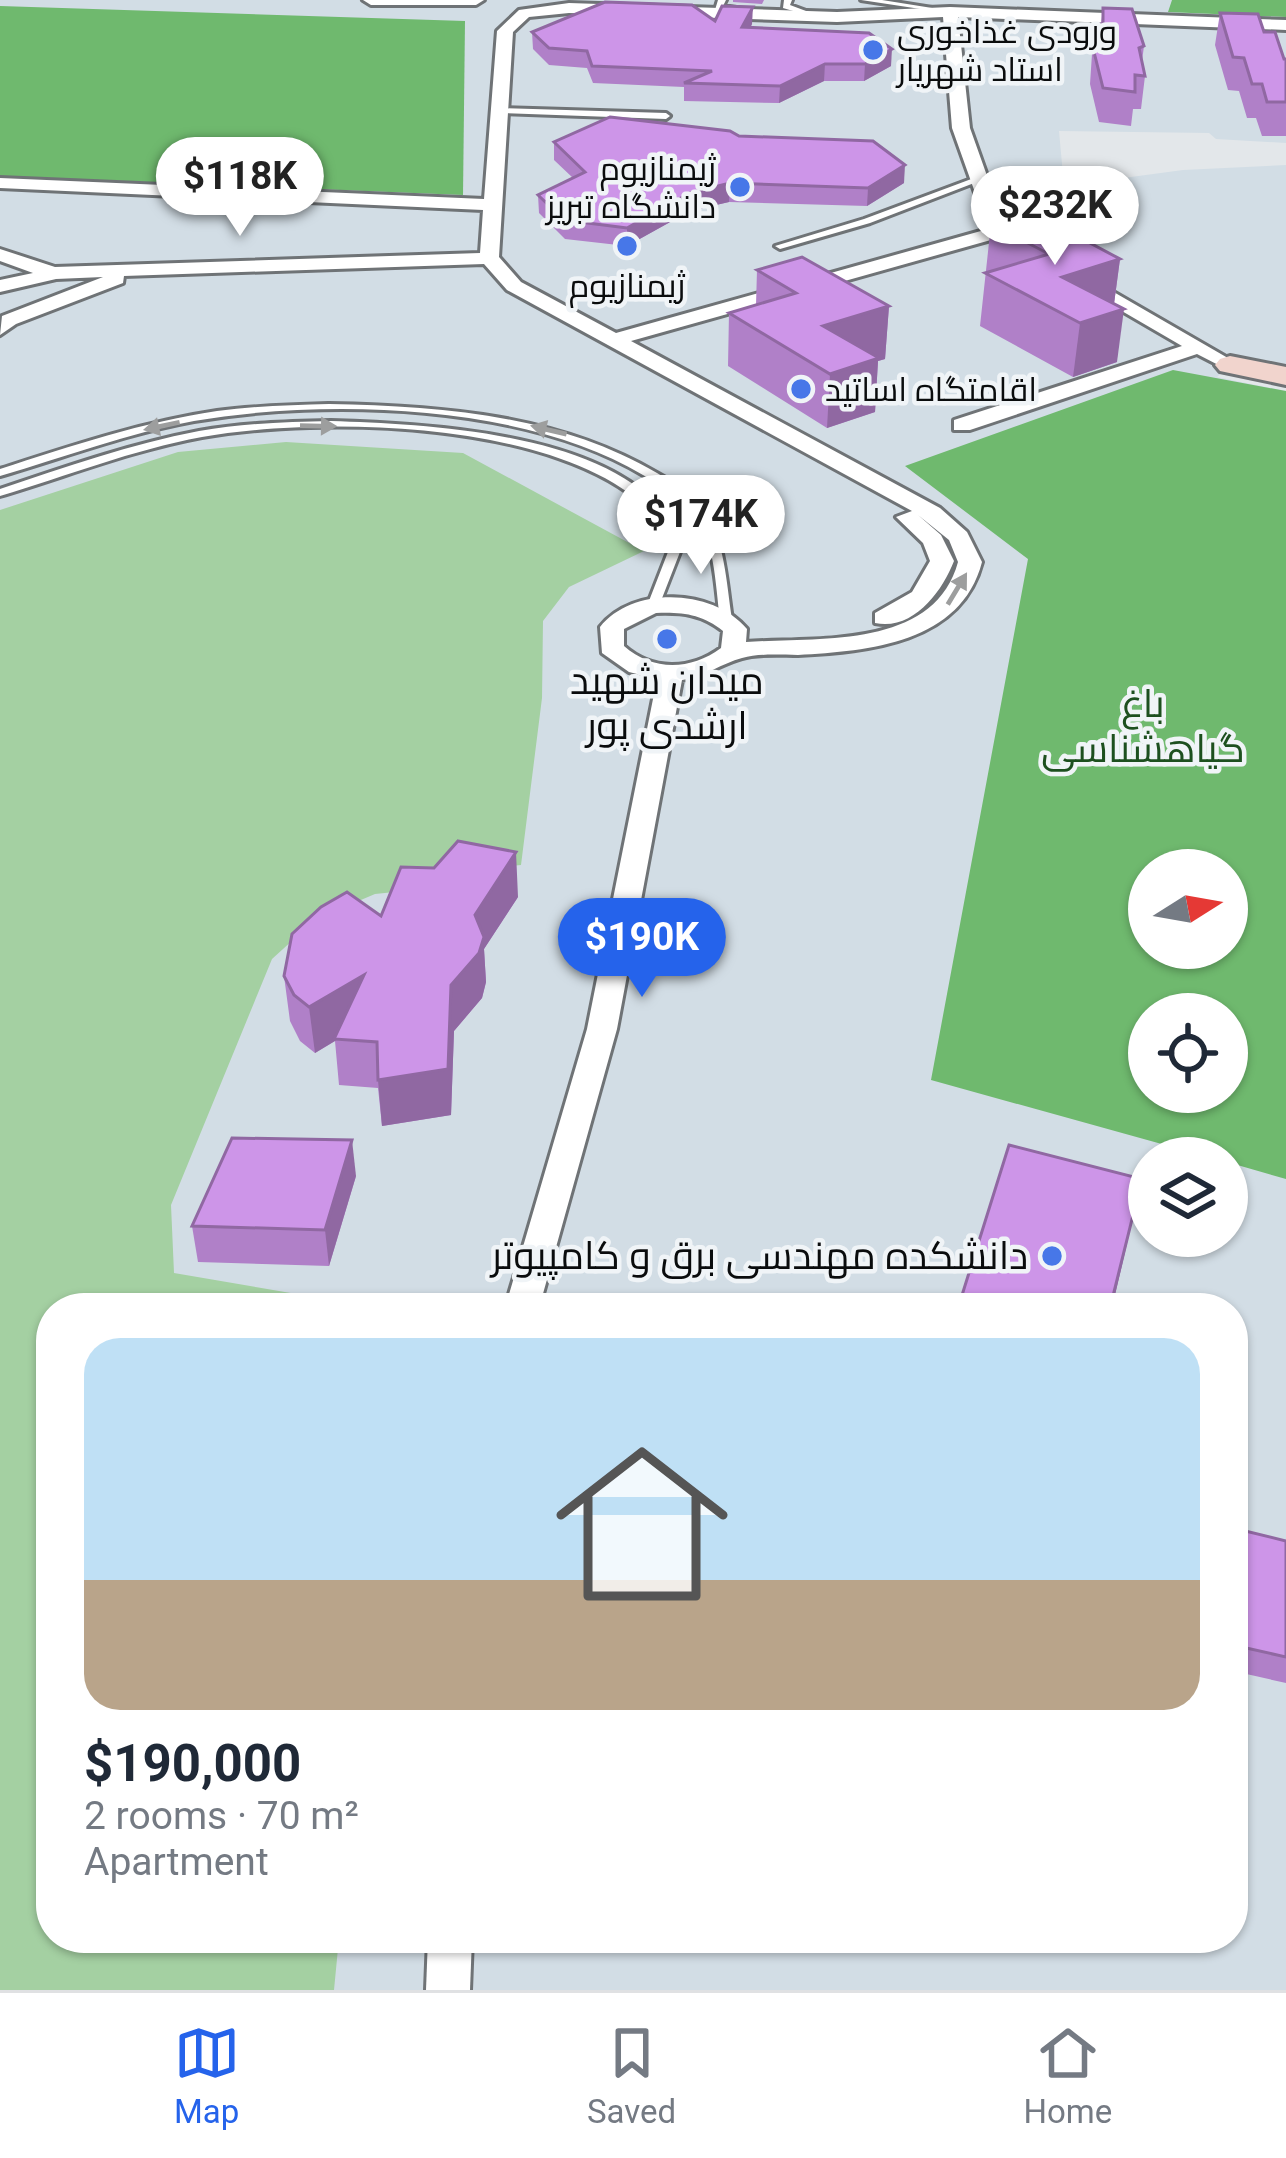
<!DOCTYPE html>
<html lang="en">
<head>
<meta charset="utf-8">
<style>
  :root { --surface:#fff; --page:#f6f6f7; --text:#1f2937; --muted:#747a83; --line:#e0e1e3; --accent:#2563eb }
  body { margin:0; font-family:Roboto,Cairo,sans-serif; background:var(--page); color:var(--text); height:100vh; display:flex; flex-direction:column; font-size:45px; white-space:nowrap }
  * { box-sizing:border-box; margin:0 }
  p { font-size:39px; color:var(--muted) }
  .icon { flex:none; width:66px; height:66px; fill:none; stroke:currentColor; stroke-width:2; stroke-linecap:round; stroke-linejoin:round }
  .map { position:relative; flex:1; overflow:hidden }
  .sheet { position:absolute; left:36px; top:1293px; width:1212px; height:660px; display:flex; flex-direction:column; background:var(--surface); border-radius:48px; box-shadow:0 3px 9px #0004 }
  .sheet>* { flex:none }
  .needle { width:78px; rotate:79deg }
  .buttons { position:absolute; left:1128px; top:849px; display:grid; gap:24px }
  .buttons a { display:grid; place-items:center; width:120px; height:120px; border-radius:50%; background:var(--surface); box-shadow:0 3px 9px #0004; font-size:60px }
  .price { position:absolute; translate:-50% -102px; padding:0 27px; border-radius:42px; background:#fff; color:#222; font-size:39px; line-height:78px; filter:drop-shadow(0 3px 6px #0008) }
  .price::after { content:''; position:absolute; left:50%; top:72px; width:36px; height:27px; margin-left:-18px; background:inherit; clip-path:polygon(0 0,100% 0,50% 100%) }
  .price.active { background:var(--accent); color:#fff }
  ul { padding:0; list-style:none }
  li { display:grid; align-content:center; gap:24px; height:636px; padding:0 48px }
  li+li { border-top:3px solid var(--line) }
  li span { display:grid; place-items:center; height:372px; border-radius:36px; color:#555 }
  li>.icon { margin-inline-start:auto }
  span .icon { width:216px; height:216px; fill:#fffc; stroke-width:1 }
  li b { font-size:51px }
  .dock { display:flex; justify-content:space-around; align-items:center; height:168px; border-top:3px solid var(--line); background:var(--surface); font-size:33px; color:var(--muted) }
  .dock a { display:grid; justify-items:center; gap:6px }
  .dock .active { color:var(--accent) }
  .map>svg:first-child { display:block }
  .built { fill:#d2dde5; fill-rule:evenodd }
  .green { fill:#a4d0a2 }
  .forest { fill:#6fb96e; fill-rule:evenodd }
  .lines { fill:none; stroke-linecap:round; stroke-linejoin:round }
  .lane-casing { stroke:#6f7376; stroke-width:6 }
  .street-casing { stroke:#6f7376; stroke-width:6 }
  .secondary-casing { stroke:#6f7376; stroke-width:6 }
  .lane { fill:#fff; fill-rule:evenodd }
  .street { fill:#fff; fill-rule:evenodd }
  .secondary { fill:#f1d4cd; fill-rule:evenodd }
  .wall { fill:#b080c8 }
  .shaded-wall { fill:#9068a2 }
  .building { fill:#cd95e8; stroke:#9068a2; stroke-width:3 }
  .oneway { fill:#9d9e9e }
  .poi-dot { fill:#4777e8; stroke:#f0f4f7; stroke-width:4.5 }
  .labels { text-anchor:middle; dominant-baseline:central; stroke-width:9; stroke-linejoin:round; paint-order:stroke }
  .far-poi-label { font-size:33px; fill:#0a0c0d; stroke:#f0f4f7; text-anchor:start }
  .poi-label { font-size:39px; fill:#0a0c0d; stroke:#f0f4f7 }
  .park-label { font-size:39px; fill:#1d501f; stroke:#f0f4f7 }
</style>
</head>
<body>
<div class="map">
<svg width="1286" height="1990" viewBox="0 0 1286 1990">
  <rect width="100%" height="100%" fill="#e3e7ea"/>
  <path class="built" d="M0,0H1286V143L1216,139L1209,133L1059,131L1064,186L1183,170L1286,165V364L1241,356L1217,377L1286,391V1990H0ZM1149,870H1227V948H1149ZM1149,1014H1227V1092H1149ZM1149,1158H1227V1236H1149ZM51,1308H1233V1938H51Z"/>
  <polygon class="green" points="286,442 463,453 644,551 569,587 543,621 542,698 521,865 471,870 414,890 375,894 316,919 272,959 171,1205 174,1273 320,1298 443,1302 441,1308 51,1308 51,1938 339,1938 334,1990 0,1990 0,510 178,452"/>
  <g class="forest">
    <polygon points="1172,0 1286,0 1286,17 1168,12"/>
    <polygon points="0,6 465,21 463,195 0,176"/>
    <path d="M1173,370L1286,391V1179L1227,1162V1158H1212L931,1080L1028,559L905,466ZM1227,870V948H1149V870ZM1227,1014V1092H1149V1014Z"/>
  </g>
  <g class="lines">
    <g class="lane-casing">
      <g id="lane">
        <polygon points="718,0 726,0 723,6 743,9 739,11 715,10"/>
        <polygon points="784,0 792,0 790,5 814,14 810,16 783,8"/>
        <polygon points="861,0 882,0 951,11 947,13"/>
        <polygon points="497,108 666,113 670,116 666,119 500,113 496,110"/>
        <polygon points="974,178 982,180 870,223 780,249 775,246 864,219"/>
        <path d="M329,404C442,406 558,415 657,473C672,482 690,491 701,505C725,537 726,581 732,619L726,623L720,619C715,583 715,534 689,505C677,492 658,484 643,475C525,404 328,398 194,421C128,433 65,457 0,476V469C71,446 143,422 217,411C254,406 292,405 329,404Z"/>
        <path d="M331,421C425,424 597,432 662,510C672,521 675,538 680,552L659,606L653,610L647,606L668,552C663,538 660,521 650,511C560,420 321,416 202,437C132,450 67,476 0,496V489C65,467 131,444 199,431C243,423 287,422 331,421Z"/>
      </g>
    </g>
    <g class="street-casing">
      <g id="street">
        <polygon points="363,0 484,0 476,5 371,5"/>
        <path d="M569,3L837,12L950,7L1286,20V30L958,17L970,128L1007,232L1005,236L631,341L940,508L967,532L982,562C961,643 869,651 798,655C781,655 759,653 742,658C722,663 705,677 682,680L617,1029L539,1308H505L587,1029L657,679L629,672L602,653L600,627C633,585 714,589 747,629L746,642C818,637 934,650 958,562L949,540L918,515L941,535L954,561C942,592 913,631 875,623V613L912,592L930,561L923,543L896,517L912,511L507,290L484,264L124,276L123,283L16,324L0,335L2,316L103,277L56,279L0,292V280L33,273L0,261V249L55,267L480,253L483,210L0,188V178L484,199L497,31L519,10ZM569,13L837,22L943,17L952,128L988,229L616,333L521,282L499,257L513,32L529,17ZM656,613C682,612 702,614 723,631L721,648C690,671 652,671 624,646V629Z"/>
        <polygon points="1079,272 1240,365 1230,371 1197,354 970,430 954,430 954,420 1182,346 1072,282 1069,278"/>
        <polygon points="428,1938 472,1938 470,1990 426,1990"/>
      </g>
    </g>
    <g class="secondary-casing">
      <polygon id="secondary" points="1230,356 1286,367 1286,385 1220,371 1215,365 1220,359"/>
    </g>
    <use href="#lane" class="lane"/>
    <use href="#street" class="street"/>
    <use href="#secondary" class="secondary"/>
  </g>
  <g class="wall">
    <polygon points="733,0 764,0 762,4 733,2"/>
    <polygon points="1103,8 1144,46 1142,61 1145,76 1141,109 1133,109 1131,126 1099,122 1090,84 1094,24 1101,24"/>
    <polygon points="1220,13 1264,32 1284,59 1286,59 1286,136 1262,136 1256,118 1247,118 1239,91 1228,90 1215,45"/>
    <polygon points="752,24 750,28 891,66 864,81 824,81 779,103 684,101 684,87 593,83 587,68 549,65 533,49 532,32"/>
    <polygon points="739,136 904,183 867,206 729,202 690,211 627,246 565,239 539,213 538,195 573,178 554,160 554,142"/>
    <polygon points="991,224 1120,259 1114,304 1117,362 1073,377 980,326"/>
    <polygon points="757,270 889,306 885,359 878,361 875,412 827,428 728,366 729,313 756,305"/>
    <polygon points="518,897 484,949 486,982 482,998 454,1031 451,1115 382,1126 378,1088 339,1085 335,1041 315,1053 300,1041 290,1021 284,976"/>
    <polygon points="356,1176 329,1266 198,1262 192,1226"/>
    <polygon points="1233,1528 1286,1541 1286,1683 1233,1671"/>
  </g>
  <g class="shaded-wall">
    <polygon points="753,7 752,24 742,44 742,27"/>
    <polygon points="892,49 891,66 864,81 865,64"/>
    <polygon points="825,64 824,81 779,103 780,86"/>
    <polygon points="905,165 904,183 867,206 868,188"/>
    <polygon points="730,183 729,202 690,211 627,246 627,228 690,193"/>
    <polygon points="1120,259 1113,311 1062,277"/>
    <polygon points="889,306 885,359 878,361 875,412 827,428 830,374 823,326"/>
    <polygon points="1124,309 1117,362 1073,377 1080,323"/>
    <polygon points="516,852 518,897 484,949 486,982 482,998 454,1031 451,1115 382,1126 378,1080 451,985 475,915"/>
    <polygon points="364,975 368,1021 315,1053 309,1007"/>
    <polygon points="352,1140 356,1176 329,1266 325,1230"/>
    <polygon points="1142,1179 1112,1308 1110,1308"/>
  </g>
  <g class="building">
    <polygon points="605,2 692,5 715,21 722,6 753,7 742,27 869,33 892,49 865,64 825,64 780,86 684,83 712,71 592,66 587,51 549,48 532,32"/>
    <polygon points="1103,8 1132,9 1144,46 1139,48 1145,76 1135,75 1135,92 1103,88 1094,52 1099,48 1094,24 1103,24"/>
    <polygon points="1220,13 1258,14 1264,32 1275,32 1284,59 1286,59 1286,102 1267,102 1262,84 1252,84 1244,58 1233,57"/>
    <polygon points="610,117 730,131 739,136 873,141 905,165 868,188 730,183 690,193 627,228 564,220 538,195 585,172 554,142"/>
    <polygon points="1032,212 1120,259 1062,277 1124,309 1080,323 985,273 1049,254 991,224"/>
    <polygon points="802,257 889,306 823,326 879,358 830,374 729,313 796,293 757,270"/>
    <polygon points="458,841 516,852 475,915 484,937 479,953 451,985 448,1069 378,1080 377,1042 334,1039 364,975 309,1007 294,995 284,976 292,934 321,907 347,892 381,916 401,867 434,868"/>
    <polygon points="232,1138 352,1140 325,1230 192,1226"/>
    <polygon points="1009,1145 1142,1179 1110,1308 958,1308"/>
    <polygon points="1233,1528 1286,1541 1286,1657 1233,1645"/>
  </g>
  <defs><path id="oneway-solid" d="M-6-.8H1V-3.2L6.5 0L1 3.2V.8H-6Z" transform="scale(3)"/></defs>
  <g class="oneway">
    <use href="#oneway-solid" transform="translate(162 426) rotate(168)"/>
    <use href="#oneway-solid" transform="translate(318 426) rotate(1)"/>
    <use href="#oneway-solid" transform="translate(549 430) rotate(-167)"/>
    <use href="#oneway-solid" transform="translate(957 589) rotate(-59)"/>
  </g>
  <g class="poi-dot">
    <circle cx="873" cy="50" r="12"/>
    <circle cx="740" cy="187" r="12"/>
    <circle cx="627" cy="246" r="12"/>
    <circle cx="801" cy="389" r="12"/>
    <circle cx="667" cy="639" r="12"/>
    <circle cx="1052" cy="1256" r="12"/>
  </g>
  <g class="labels">
    <g class="far-poi-label">
      <text x="897" y="31">ورودی غذاخوری<tspan x="897" dy="38">استاد شهریار</tspan></text>
      <text x="716" y="168" text-anchor="end">ژیمنازیوم<tspan x="716" dy="38">دانشگاه تبریز</tspan></text>
      <text x="627" y="285" text-anchor="middle">ژیمنازیوم</text>
      <text x="825" y="389">اقامتگاه اساتید</text>
    </g>
    <g class="poi-label">
      <text x="667" y="681">میدان شهید<tspan x="667" dy="45">ارشدی پور</tspan></text>
      <text x="1028" y="1256" text-anchor="end">دانشکده مهندسی برق و کامپیوتر</text>
    </g>
    <g class="park-label">
      <text x="1143" y="704">باغ<tspan x="1143" dy="45">گیاهشناسی</tspan></text>
    </g>
  </g>
</svg>
<div class="buttons">
<a><svg class="needle" viewBox="-14 -14 28 28"><path d="M0-13l5 13h-10z" fill="#e53935"/><path d="M0 13l5-13h-10z" fill="#747a83"/></svg></a>
<a><svg class="icon" aria-label="locate" viewBox="0 0 24 24"><circle cx="12" cy="12" r="6"/><path d="M12 2v4M12 18v4M2 12h4M18 12h4"/></svg></a>
<a><svg class="icon" aria-label="layers" viewBox="0 0 24 24"><path d="M12 4l9 5-9 5-9-5zM3 14l9 5 9-5"/></svg></a>
</div>
<b class="price" style="left:240px;top:239px">$118K</b>
<b class="price" style="left:1055px;top:268px">$232K</b>
<b class="price" style="left:701px;top:577px">$174K</b>
<b class="price active" style="left:642px;top:1000px">$190K</b>
<section class="sheet">
<ul>
<li><span style="background:linear-gradient(#bfe0f5 65%,#b9a48a 0)"><svg class="icon" aria-label="home" viewBox="0 0 24 24"><path d="M3 11l9-7 9 7M6 9v11h12V9"/></svg></span><div><b>$190,000</b><p>2 rooms · 70 m²</p><p>Apartment</p></div></li>
</ul>
</section>
</div>
<nav class="dock">
<a class="active"><svg class="icon" aria-label="map" viewBox="0 0 24 24"><path d="M3 6l6-2 6 2 6-2v14l-6 2-6-2-6 2zM9 4v14M15 6v14"/></svg>Map</a>
<a><svg class="icon" aria-label="saved" viewBox="0 0 24 24"><path d="M7 4h10v16l-5-4-5 4z"/></svg>Saved</a>
<a><svg class="icon" aria-label="home" viewBox="0 0 24 24"><path d="M3 11l9-7 9 7M6 9v11h12V9"/></svg>Home</a>
</nav>
</body>
</html>
